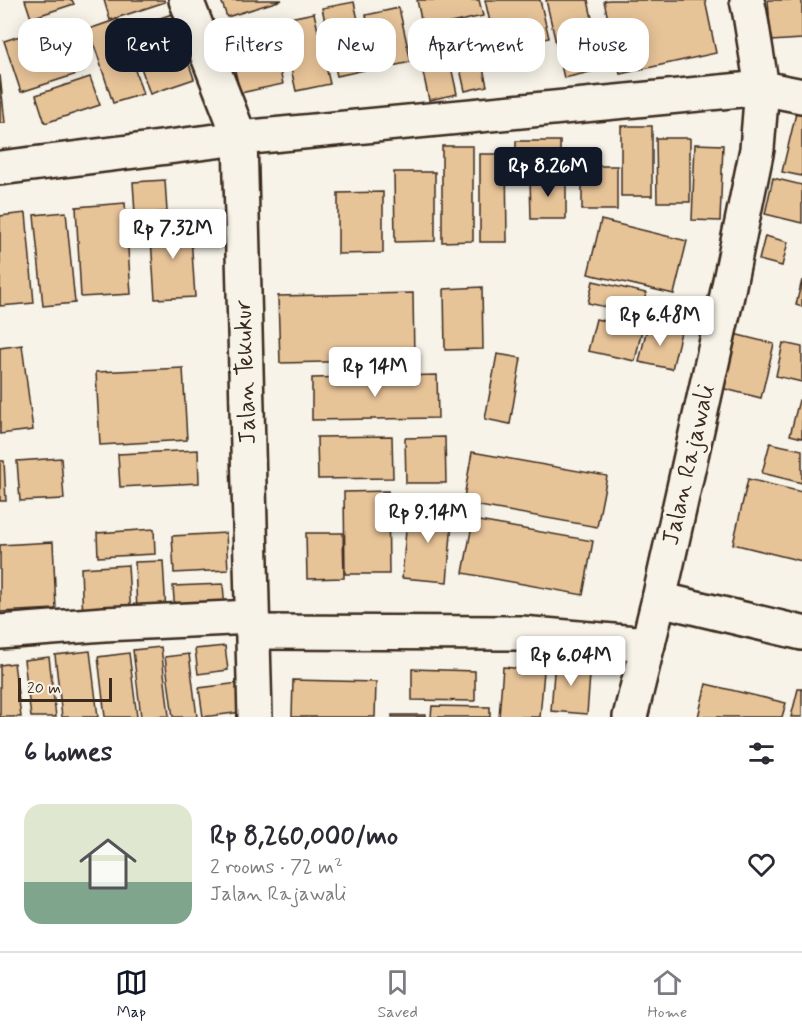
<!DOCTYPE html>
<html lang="en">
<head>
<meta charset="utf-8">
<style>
  :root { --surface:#fff; --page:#f2f2f3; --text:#2b2b33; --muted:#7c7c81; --line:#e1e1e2; --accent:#111827 }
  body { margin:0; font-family:Mynerve,sans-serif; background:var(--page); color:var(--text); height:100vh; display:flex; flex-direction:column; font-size:22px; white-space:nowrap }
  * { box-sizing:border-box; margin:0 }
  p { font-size:20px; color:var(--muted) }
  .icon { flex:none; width:33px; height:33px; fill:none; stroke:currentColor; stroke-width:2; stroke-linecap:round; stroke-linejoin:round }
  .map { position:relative; height:717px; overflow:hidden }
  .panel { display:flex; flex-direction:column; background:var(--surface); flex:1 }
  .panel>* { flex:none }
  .hud { position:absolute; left:18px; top:18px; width:766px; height:54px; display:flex; gap:12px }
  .scale { position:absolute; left:18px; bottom:15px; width:94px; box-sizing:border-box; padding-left:6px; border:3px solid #3b2a1e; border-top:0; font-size:16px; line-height:21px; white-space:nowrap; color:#3b2a1e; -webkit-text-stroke:4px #f7f3e8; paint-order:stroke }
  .price { position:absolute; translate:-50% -51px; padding:0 14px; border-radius:6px; background:#fff; color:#222; font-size:20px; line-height:39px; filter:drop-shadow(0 2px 3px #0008) }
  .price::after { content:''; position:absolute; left:50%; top:36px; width:18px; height:14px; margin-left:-9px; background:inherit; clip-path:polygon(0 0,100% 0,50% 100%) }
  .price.selected { background:var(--accent); color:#fff }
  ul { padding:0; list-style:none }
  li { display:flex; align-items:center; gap:18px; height:150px; padding:0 24px }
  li+li { border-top:2px solid var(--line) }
  li span { display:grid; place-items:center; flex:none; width:168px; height:120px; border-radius:18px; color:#555 }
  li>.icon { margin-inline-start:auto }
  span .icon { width:72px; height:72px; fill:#fffc; stroke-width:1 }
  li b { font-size:26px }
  h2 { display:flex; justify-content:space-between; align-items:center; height:72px; padding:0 24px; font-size:26px }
  .chip { padding:0 21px; border-radius:18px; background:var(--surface); box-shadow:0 3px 15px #0003; font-size:21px; line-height:54px }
  .chip.selected { background:var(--accent); color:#fff }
  .menu { display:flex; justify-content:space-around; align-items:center; height:84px; border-top:2px solid var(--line); background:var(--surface); font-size:16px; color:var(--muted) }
  .menu a { display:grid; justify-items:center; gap:3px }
  .menu .selected { color:var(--accent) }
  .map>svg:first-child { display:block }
  .building { fill:#e7c398; stroke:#3b2a1e; stroke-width:1.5 }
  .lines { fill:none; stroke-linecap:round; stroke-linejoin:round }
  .street-casing { stroke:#3b2a1e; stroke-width:38 }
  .street { stroke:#f7f3e8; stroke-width:33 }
  .labels { text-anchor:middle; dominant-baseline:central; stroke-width:6; stroke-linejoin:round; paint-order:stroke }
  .street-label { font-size:24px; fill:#3b2a1e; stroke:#f7f3e8 }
</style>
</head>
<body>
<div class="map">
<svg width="802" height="717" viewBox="0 0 802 717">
  <rect width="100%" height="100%" fill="#f7f3e8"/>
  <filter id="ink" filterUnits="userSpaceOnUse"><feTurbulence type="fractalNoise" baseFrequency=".0167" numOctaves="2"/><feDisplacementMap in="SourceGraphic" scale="12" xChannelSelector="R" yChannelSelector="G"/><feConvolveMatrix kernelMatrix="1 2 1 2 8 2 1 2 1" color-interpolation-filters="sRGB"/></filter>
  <g filter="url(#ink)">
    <g class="building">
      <polygon points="25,0 72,0 74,4 31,18"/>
      <polygon points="104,0 164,0 165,2 110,20"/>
      <polygon points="221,0 282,0 227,17"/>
      <polygon points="417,0 479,0 483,16 423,29"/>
      <polygon points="485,0 540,0 549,38 496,49"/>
      <polygon points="546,0 588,0 603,69 564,78"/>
      <polygon points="609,0 705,0 716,53 620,74 604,1"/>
      <polygon points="768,0 802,0 802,39 771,41"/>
      <polygon points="354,2 369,69 337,76 322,8"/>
      <polygon points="399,8 411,62 378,69 366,15"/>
      <polygon points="314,13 330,84 296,91 280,20"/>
      <polygon points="172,14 194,79 150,94 128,29"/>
      <polygon points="118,19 143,94 113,103 89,29"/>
      <polygon points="269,20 283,84 240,93 226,30"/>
      <polygon points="67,21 83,72 21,92 4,41"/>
      <polygon points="477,41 487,86 465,91 455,46"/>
      <polygon points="447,48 457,94 429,100 419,54"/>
      <polygon points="0,75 5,123 0,123"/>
      <polygon points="90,77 100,105 45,123 36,95"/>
      <polygon points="796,113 802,114 802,176 782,172"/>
      <rect x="621" y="126" width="31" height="70"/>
      <polygon points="656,138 690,138 690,202 657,202"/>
      <rect x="516" y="141" width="44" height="31"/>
      <polygon points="695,144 723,145 720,221 692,220"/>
      <polygon points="442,146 473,146 473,241 442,242"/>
      <polygon points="480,154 506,154 507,242 480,242"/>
      <rect x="582" y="166" width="35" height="44"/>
      <polygon points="394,172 435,172 435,241 395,242"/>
      <polygon points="530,177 566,177 566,219 531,219"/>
      <polygon points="773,178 802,185 802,223 765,214"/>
      <polygon points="165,180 167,212 135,214 133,182"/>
      <polygon points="383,192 383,253 338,254 338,193"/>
      <polygon points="125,203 131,294 81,297 76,207"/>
      <polygon points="66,212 75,303 43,306 34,215"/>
      <polygon points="26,213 34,303 0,306 0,216"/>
      <polygon points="601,220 687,241 674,294 588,274"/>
      <polygon points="190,221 195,297 155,299 150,224"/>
      <polygon points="765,236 788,242 782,266 759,260"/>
      <polygon points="802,280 802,307 796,305"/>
      <polygon points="593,281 646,293 641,315 588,303"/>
      <polygon points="482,287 483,349 445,350 444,289"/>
      <polygon points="413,293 414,360 280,363 278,296"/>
      <polygon points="596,319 642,329 635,361 588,351"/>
      <polygon points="648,324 681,332 672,369 639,362"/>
      <polygon points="730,333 774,344 761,398 717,387"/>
      <polygon points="783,343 802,347 802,382 776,376"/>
      <polygon points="22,345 33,430 0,434 0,348"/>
      <polygon points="497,354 521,358 510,424 485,419"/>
      <polygon points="183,368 187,440 100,445 96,372"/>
      <polygon points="437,375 438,418 312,420 312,378"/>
      <polygon points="799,400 802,400 802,438 790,435"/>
      <polygon points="392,436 393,478 318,479 317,437"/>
      <polygon points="445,437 446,483 406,483 405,438"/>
      <polygon points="770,443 802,450 802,483 762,473"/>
      <polygon points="198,450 199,483 120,487 118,454"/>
      <polygon points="472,452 607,476 597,527 463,503"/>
      <polygon points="61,458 64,499 20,501 17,461"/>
      <polygon points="0,461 4,461 6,501 0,501"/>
      <polygon points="748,479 802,492 802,561 733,544"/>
      <polygon points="388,491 389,574 345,574 344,492"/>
      <polygon points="408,506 453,510 447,582 402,578"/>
      <polygon points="473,520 593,541 583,595 463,573"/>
      <polygon points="154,529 155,554 98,557 97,533"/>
      <polygon points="226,533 228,570 174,573 172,536"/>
      <polygon points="306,533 343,533 344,578 307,579"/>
      <polygon points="53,542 56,609 0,612 0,545"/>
      <polygon points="163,561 166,612 137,613 135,562"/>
      <polygon points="128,565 131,618 83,621 81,568"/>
      <polygon points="223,584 225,610 175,613 173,586"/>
      <polygon points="225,646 228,670 198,674 195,649"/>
      <polygon points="161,647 169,716 141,717 133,650"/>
      <polygon points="90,651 98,717 62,717 55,655"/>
      <polygon points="129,653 137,717 105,717 98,657"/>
      <polygon points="189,654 197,717 173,717 165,657"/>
      <polygon points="49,657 56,717 31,717 24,660"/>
      <polygon points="555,660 591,662 587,714 551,711"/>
      <polygon points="14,663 21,717 0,717 0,665"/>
      <polygon points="503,667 544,671 540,717 499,717"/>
      <polygon points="412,669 475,671 475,701 412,700"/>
      <polygon points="293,680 376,682 375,717 292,717"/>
      <polygon points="239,683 242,712 203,717 199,688"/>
      <polygon points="706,684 786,703 782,717 698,717"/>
      <polygon points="798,689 802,689 802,717 791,717"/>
      <polygon points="432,706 490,707 490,717 431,717"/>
      <rect x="392" y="715" width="33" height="2"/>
    </g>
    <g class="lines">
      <g class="street-casing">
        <g id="street">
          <polyline points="186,0 240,138 255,717"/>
          <polyline points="0,168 240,138 762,88 802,96"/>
          <polyline points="659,599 802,633"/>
          <polyline points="0,632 104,624 252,617"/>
          <polyline points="253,632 521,633 648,644"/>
          <polyline points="630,717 659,599 726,300 757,149 762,88 750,14 747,0"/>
        </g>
      </g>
      <use href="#street" class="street"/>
    </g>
  </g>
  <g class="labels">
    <g class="street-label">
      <text transform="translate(246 372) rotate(-92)">Jalan Tekukur</text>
      <text transform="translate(689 465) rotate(-77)">Jalan Rajawali</text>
    </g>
  </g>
</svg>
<div class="scale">20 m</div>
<b class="price selected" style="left:548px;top:198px">Rp 8.26M</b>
<b class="price" style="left:173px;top:260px">Rp 7.32M</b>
<b class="price" style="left:660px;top:347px">Rp 6.48M</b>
<b class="price" style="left:375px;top:398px">Rp 14M</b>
<b class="price" style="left:428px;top:544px">Rp 9.14M</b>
<b class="price" style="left:571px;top:687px">Rp 6.04M</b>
<div class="hud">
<a class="chip">Buy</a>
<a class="chip selected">Rent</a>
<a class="chip">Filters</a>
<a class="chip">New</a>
<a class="chip">Apartment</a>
<a class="chip">House</a>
</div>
</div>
<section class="panel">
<h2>6 homes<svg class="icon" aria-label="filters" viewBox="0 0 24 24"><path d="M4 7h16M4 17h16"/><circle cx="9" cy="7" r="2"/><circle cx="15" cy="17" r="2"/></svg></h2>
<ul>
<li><span style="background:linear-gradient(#dfe7d0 65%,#7fa58c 0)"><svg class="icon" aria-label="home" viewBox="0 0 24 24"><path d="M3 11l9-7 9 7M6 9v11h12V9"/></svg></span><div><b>Rp 8,260,000/mo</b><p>2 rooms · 72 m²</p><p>Jalan Rajawali</p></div><svg class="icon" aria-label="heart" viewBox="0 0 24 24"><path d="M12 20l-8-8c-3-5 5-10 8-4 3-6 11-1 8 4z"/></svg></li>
</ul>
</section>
<nav class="menu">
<a class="selected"><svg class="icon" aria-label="map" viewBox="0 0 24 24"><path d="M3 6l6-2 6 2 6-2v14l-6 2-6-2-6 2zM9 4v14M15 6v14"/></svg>Map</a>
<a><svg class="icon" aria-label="saved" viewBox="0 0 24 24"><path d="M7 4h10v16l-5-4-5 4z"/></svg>Saved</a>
<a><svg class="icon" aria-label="home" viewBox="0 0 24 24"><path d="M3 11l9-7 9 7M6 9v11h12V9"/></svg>Home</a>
</nav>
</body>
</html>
